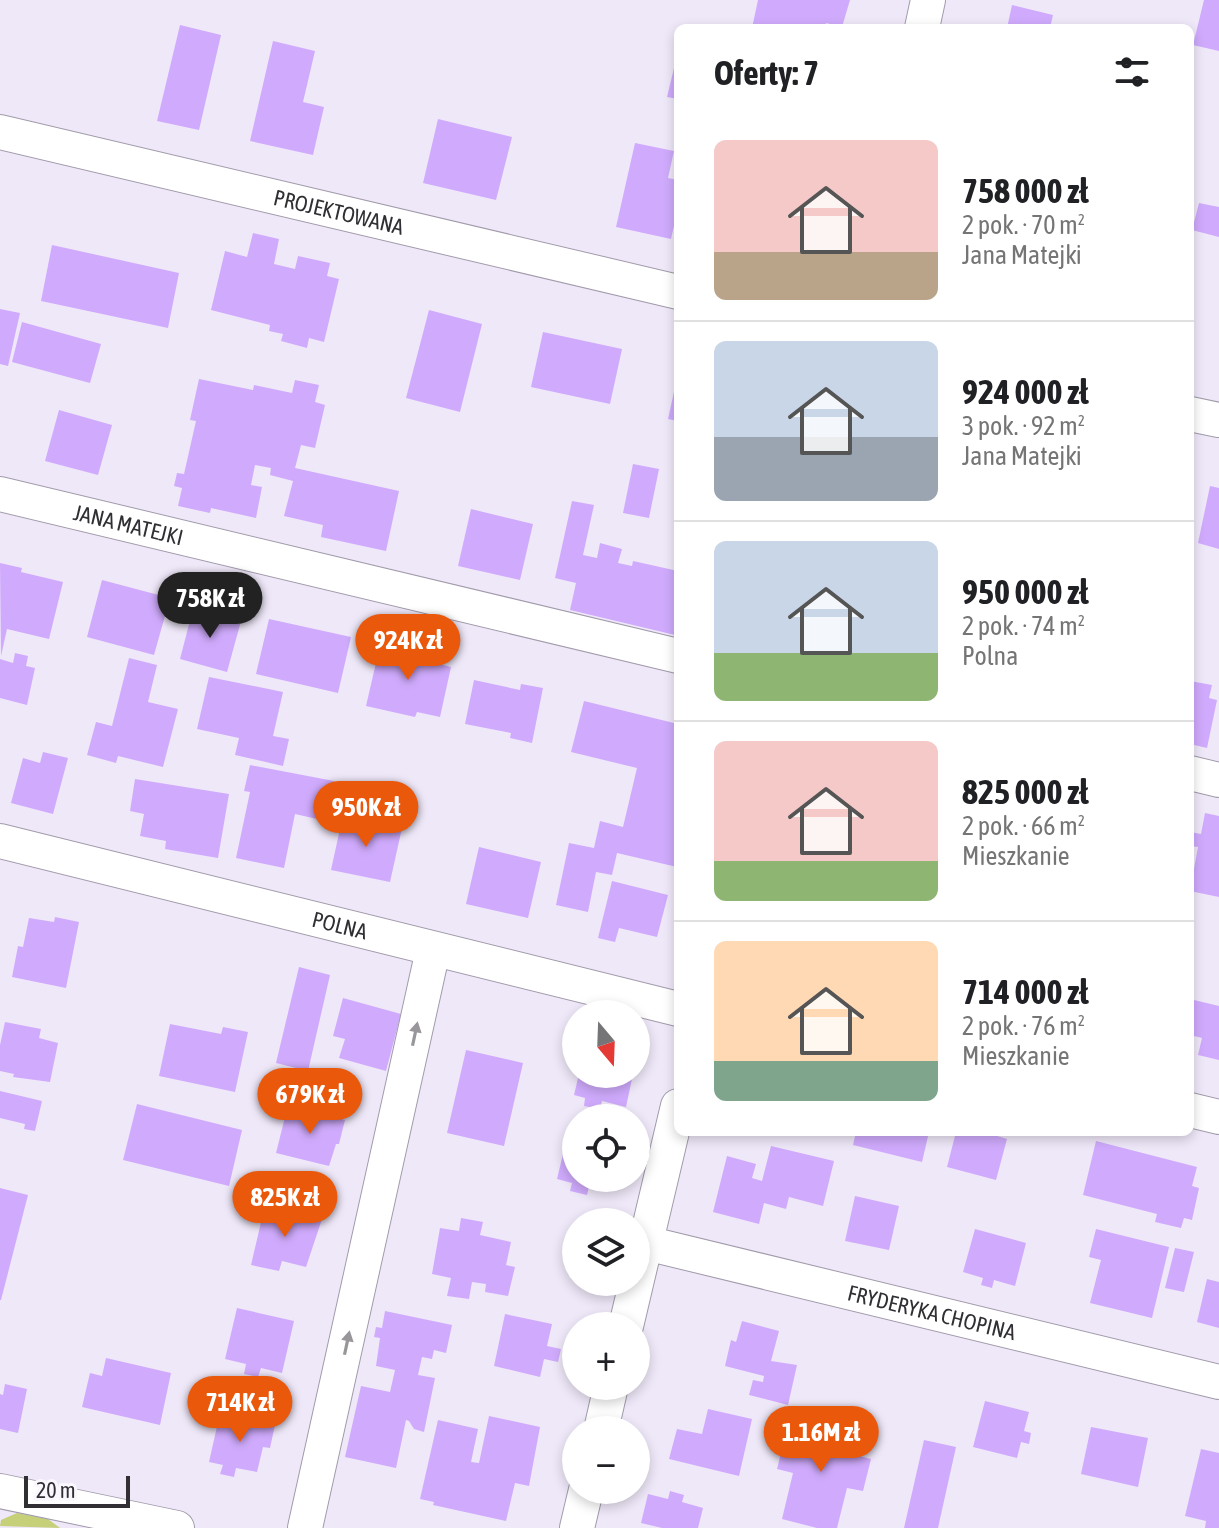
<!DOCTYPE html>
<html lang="pl">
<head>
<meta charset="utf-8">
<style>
  :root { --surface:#fff; --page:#f6f6f6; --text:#202124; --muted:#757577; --line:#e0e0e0; --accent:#ea580c }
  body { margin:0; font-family:"Asap Condensed",sans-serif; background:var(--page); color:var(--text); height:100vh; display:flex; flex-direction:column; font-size:30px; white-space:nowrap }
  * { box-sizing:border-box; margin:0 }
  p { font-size:26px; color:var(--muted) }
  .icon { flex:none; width:44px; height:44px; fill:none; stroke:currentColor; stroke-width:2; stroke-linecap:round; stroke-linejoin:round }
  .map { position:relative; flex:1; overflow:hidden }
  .panel { position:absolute; left:674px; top:24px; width:520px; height:1112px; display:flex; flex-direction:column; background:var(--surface); border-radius:12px; box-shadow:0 4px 12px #0003 }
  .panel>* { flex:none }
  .needle { width:52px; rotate:161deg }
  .tools { position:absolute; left:562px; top:1000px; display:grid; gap:16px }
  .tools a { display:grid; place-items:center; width:88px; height:88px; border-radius:50%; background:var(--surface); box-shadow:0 4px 12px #0003; font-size:40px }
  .scale { position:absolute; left:24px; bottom:20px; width:106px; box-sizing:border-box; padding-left:8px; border:4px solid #312e34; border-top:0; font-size:22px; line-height:28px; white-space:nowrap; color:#312e34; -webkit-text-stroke:6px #faf7fe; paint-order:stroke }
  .price { position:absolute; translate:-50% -68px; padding:0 18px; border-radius:28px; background:var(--accent); color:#fff; font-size:26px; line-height:52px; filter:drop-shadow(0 2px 4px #0008) }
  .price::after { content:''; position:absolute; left:50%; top:48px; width:24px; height:18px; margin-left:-12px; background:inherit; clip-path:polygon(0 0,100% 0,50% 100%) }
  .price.current { background:#222; color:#fff }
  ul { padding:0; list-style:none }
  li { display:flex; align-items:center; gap:24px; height:200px; padding:0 40px }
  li+li { border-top:2px solid var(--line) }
  li span { display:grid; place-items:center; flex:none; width:224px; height:160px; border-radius:12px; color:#555 }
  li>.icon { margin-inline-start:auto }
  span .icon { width:96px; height:96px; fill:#fffc; stroke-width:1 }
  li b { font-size:34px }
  h2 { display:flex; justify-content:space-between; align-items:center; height:96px; padding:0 40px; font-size:34px }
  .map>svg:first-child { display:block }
  .green { fill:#c5d079 }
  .building { fill:#d0abfd }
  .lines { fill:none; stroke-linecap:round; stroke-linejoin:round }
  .minor-casing { stroke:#a29bab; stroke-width:36 }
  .minor { stroke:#fff; stroke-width:34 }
  .oneway { fill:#98969a }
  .labels { text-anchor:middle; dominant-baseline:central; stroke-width:6; stroke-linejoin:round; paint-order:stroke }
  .street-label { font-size:22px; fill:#312e34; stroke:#faf7fe }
</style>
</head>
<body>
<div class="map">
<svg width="1219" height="1528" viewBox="0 0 1219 1528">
  <rect width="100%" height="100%" fill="#efe8f9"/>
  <polygon class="green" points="17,1513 48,1519 60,1528 0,1526 1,1520"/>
  <g class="building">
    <polygon points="758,0 850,0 842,27 826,23 825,28 752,28"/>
    <polygon points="1204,0 1219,0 1219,51 1193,45"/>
    <polygon points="1012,5 1053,15 1050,28 1007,28"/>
    <polygon points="180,25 221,35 199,130 157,121"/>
    <polygon points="273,41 315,51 303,102 324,107 313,155 250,141"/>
    <polygon points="674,68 678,69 678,99 667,97"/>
    <polygon points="438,119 512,137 496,200 423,183"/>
    <polygon points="635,143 674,151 668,178 678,180 678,208 671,239 616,227"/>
    <polygon points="1199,203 1219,207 1219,237 1192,230"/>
    <polygon points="253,233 279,239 274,264 295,269 298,256 330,263 327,276 339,279 324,342 309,338 307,348 281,341 283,334 269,331 270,325 211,310 225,251 247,257"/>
    <polygon points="52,245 179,273 168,328 41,301"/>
    <polygon points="0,309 20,313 8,366 0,364"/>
    <polygon points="429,310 482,324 460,412 406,398"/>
    <polygon points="22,322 101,344 90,383 12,362"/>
    <polygon points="543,332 622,349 610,404 531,387"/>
    <polygon points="677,378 678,378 678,421 668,419"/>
    <polygon points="199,379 253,390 254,385 292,393 295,380 319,385 315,402 325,405 315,448 301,445 295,468 399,491 386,551 321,537 323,525 284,516 293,481 270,475 271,468 255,465 251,485 262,487 256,518 211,508 210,513 178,506 182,488 174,486 177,473 184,474 196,421 190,420"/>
    <polygon points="59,410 112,425 98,475 45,461"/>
    <polygon points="633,464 659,469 649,518 623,513"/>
    <polygon points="1210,486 1219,488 1219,549 1198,543"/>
    <polygon points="572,501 594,505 583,555 597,558 600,543 622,549 618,563 632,566 633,561 678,571 678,625 675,635 570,610 576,583 555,578"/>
    <polygon points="471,509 533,524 520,580 458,566"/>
    <polygon points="0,563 22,568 21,572 63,582 49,639 7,629 1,656"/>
    <polygon points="102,580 170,598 154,655 87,637"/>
    <polygon points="193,609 241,621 227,672 180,659"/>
    <polygon points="269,619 351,637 338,693 256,674"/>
    <polygon points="381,641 430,652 428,661 451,667 440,717 417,712 415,717 366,706"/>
    <polygon points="15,653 28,656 26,666 35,668 27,705 0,698 0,659 13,663"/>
    <polygon points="129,658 157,665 148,702 178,709 163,767 118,756 116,763 87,755 96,722 112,726"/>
    <polygon points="209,677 283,692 273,736 289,739 283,766 235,755 239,738 197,729"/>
    <polygon points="474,680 520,690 521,684 543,688 532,743 510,738 511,733 465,724"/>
    <polygon points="1190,681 1212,685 1209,698 1217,700 1207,748 1190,744"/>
    <polygon points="584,701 678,724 678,825 675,836 678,837 677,867 617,853 612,875 596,872 588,912 556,905 569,843 594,848 600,821 623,827 637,768 571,752"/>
    <polygon points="43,752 68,758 53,814 11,803 23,758 40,763"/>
    <polygon points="250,765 334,781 326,821 295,814 284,868 236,858 250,792 244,791"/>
    <polygon points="135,779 229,794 218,858 165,849 166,841 140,836 144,814 130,811"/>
    <polygon points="1205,813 1219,816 1219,897 1190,891 1198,847 1190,846 1190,832 1201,834"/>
    <polygon points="343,815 402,828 390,882 331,870"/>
    <polygon points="479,847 541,862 528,918 466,904"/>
    <polygon points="612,881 668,895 657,937 619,928 615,942 598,938"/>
    <polygon points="55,917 79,922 66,988 12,977 18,946 23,947 29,918 54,922"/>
    <polygon points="299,967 330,975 308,1071 276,1063"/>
    <polygon points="343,998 401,1014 386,1071 339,1058 345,1039 333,1036"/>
    <polygon points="1194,1000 1219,1006 1219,1060 1198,1055 1202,1038 1190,1035 1190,1017"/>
    <polygon points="5,1022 41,1029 39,1038 58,1043 50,1082 13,1077 14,1074 0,1071 0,1045"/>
    <polygon points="170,1024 221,1034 223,1027 248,1032 235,1092 159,1076"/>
    <polygon points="466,1050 523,1063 504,1146 447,1133"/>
    <polygon points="579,1074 633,1074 626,1107 602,1101 600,1109 584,1106 585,1098 574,1095"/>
    <polygon points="0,1091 42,1101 35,1131 24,1129 25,1124 0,1118"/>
    <polygon points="137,1104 242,1130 229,1186 123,1160"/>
    <polygon points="288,1105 345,1120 339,1144 336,1144 329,1166 276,1153"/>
    <polygon points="856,1132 929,1132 922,1162 853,1145"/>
    <polygon points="956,1132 984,1132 1007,1139 996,1180 947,1167"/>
    <polygon points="568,1133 576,1135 576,1178 607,1178 604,1191 589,1187 587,1195 570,1191 572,1183 557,1179"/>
    <polygon points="1096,1141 1197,1167 1192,1186 1199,1188 1192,1220 1184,1218 1181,1228 1155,1222 1157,1214 1083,1195"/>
    <polygon points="771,1146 834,1161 823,1206 789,1197 786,1209 764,1203 759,1224 713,1212 727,1156 756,1164 752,1178 762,1181"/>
    <polygon points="0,1188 28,1195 1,1300 0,1300"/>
    <polygon points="855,1196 899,1206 889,1250 845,1241"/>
    <polygon points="265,1205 322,1219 306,1267 282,1261 279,1271 251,1265"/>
    <polygon points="461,1218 483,1222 480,1235 511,1242 506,1265 515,1267 508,1296 485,1292 486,1284 472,1282 469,1299 447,1296 451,1278 432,1274 440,1228 459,1231"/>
    <polygon points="975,1229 1026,1243 1015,1286 994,1280 992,1288 981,1285 983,1278 963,1272"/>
    <polygon points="1096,1229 1169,1247 1152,1318 1090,1303 1101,1260 1089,1257"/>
    <polygon points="1175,1248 1194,1252 1184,1292 1165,1288"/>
    <polygon points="1207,1279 1219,1282 1219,1328 1197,1322"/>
    <polygon points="237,1308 294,1321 282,1373 261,1368 258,1377 244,1374 246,1364 225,1359"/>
    <polygon points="385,1311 452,1325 446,1353 434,1350 432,1359 422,1357 418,1375 435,1378 424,1432 414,1429 409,1421 406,1420 396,1468 345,1457 361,1386 390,1392 395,1370 376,1366 380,1338 374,1337 376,1327 382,1328"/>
    <polygon points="505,1314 552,1324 547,1346 561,1349 558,1362 544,1359 540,1377 494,1366"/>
    <polygon points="742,1321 779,1331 771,1361 797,1365 788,1405 749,1395 753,1380 763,1382 764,1376 725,1366 731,1340 736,1342"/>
    <polygon points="106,1358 171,1373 160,1425 82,1407 90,1373 102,1376"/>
    <polygon points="5,1384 27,1389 18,1433 0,1429 0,1394 3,1395"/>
    <polygon points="985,1401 1029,1412 1024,1431 1031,1433 1029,1444 1021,1442 1017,1458 973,1447"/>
    <polygon points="708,1409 752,1419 739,1476 669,1459 677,1429 702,1434"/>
    <polygon points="220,1413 275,1425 270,1448 263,1447 257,1472 236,1468 234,1477 220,1474 223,1465 209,1462"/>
    <polygon points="489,1416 540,1427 529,1486 515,1483 506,1521 433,1505 434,1502 420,1499 438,1420 478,1429 471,1462 479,1463"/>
    <polygon points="830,1422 860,1430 855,1455 871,1459 863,1491 847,1488 837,1528 817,1528 782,1519 793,1473 777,1469 787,1429 827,1437"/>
    <polygon points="1091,1427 1148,1438 1138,1487 1081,1474"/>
    <polygon points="924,1440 956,1447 938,1528 904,1528"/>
    <polygon points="1201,1449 1219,1453 1219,1528 1205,1528 1206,1521 1185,1516"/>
    <polygon points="670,1491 684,1495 682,1502 703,1508 698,1528 662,1528 641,1523 648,1494 668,1499"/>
  </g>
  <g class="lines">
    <g class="minor-casing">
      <g id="minor">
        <polyline points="922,28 928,0"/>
        <path id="s1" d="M0,132L678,292"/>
        <polyline points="1190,414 1219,420"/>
        <path id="s2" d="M0,494L678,656"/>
        <polyline points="1190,773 1219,780"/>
        <path id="s3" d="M0,841L678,1009"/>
        <polyline points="1190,1110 1219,1117"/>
        <path id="s4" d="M646,1243L1219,1382"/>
        <polyline points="626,1326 678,1106"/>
        <polyline points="601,1430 611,1386"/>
        <polyline points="0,1491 177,1528"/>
        <polyline points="305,1528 433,950"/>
        <polyline points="577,1528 586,1490"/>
      </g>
    </g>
    <use href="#minor" class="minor"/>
  </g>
  <defs><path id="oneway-solid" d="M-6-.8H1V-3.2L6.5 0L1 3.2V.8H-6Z" transform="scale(2)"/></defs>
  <g class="oneway">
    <use href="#oneway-solid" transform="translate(415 1034) rotate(-78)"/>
    <use href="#oneway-solid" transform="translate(347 1343) rotate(-78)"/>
  </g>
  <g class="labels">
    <g class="street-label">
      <text stroke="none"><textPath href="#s1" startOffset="348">PROJEKTOWANA</textPath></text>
      <text stroke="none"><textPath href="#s2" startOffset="132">JANA MATEJKI</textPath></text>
      <text stroke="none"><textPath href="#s3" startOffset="350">POLNA</textPath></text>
      <text stroke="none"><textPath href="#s4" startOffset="294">FRYDERYKA CHOPINA</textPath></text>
    </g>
  </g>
</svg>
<div class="tools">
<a><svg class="needle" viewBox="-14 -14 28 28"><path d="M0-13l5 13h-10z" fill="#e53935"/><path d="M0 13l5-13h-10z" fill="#757577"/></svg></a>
<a><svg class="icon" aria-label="locate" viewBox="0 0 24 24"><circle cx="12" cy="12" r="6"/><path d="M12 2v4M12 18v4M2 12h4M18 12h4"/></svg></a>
<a><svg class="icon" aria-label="layers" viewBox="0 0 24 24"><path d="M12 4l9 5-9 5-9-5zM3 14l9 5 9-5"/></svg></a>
<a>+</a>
<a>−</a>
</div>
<div class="scale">20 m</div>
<b class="price current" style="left:210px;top:640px">758K zł</b>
<b class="price" style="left:408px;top:682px">924K zł</b>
<b class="price" style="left:366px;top:849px">950K zł</b>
<b class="price" style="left:310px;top:1136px">679K zł</b>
<b class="price" style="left:285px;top:1239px">825K zł</b>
<b class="price" style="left:240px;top:1444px">714K zł</b>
<b class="price" style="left:821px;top:1474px">1.16M zł</b>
<section class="panel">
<h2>Oferty: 7<svg class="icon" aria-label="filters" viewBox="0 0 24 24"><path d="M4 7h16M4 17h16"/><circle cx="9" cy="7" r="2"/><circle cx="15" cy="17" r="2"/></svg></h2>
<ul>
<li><span style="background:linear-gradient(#f6c9c9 70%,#b9a48a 0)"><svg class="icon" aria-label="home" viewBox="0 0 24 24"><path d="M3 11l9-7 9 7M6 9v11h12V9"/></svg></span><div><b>758 000 zł</b><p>2 pok. · 70 m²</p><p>Jana Matejki</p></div></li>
<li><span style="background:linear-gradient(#c9d6e8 60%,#9aa5b1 0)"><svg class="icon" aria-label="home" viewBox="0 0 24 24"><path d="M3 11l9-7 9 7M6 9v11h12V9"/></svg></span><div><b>924 000 zł</b><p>3 pok. · 92 m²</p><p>Jana Matejki</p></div></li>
<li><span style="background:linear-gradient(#c9d6e8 70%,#8fb573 0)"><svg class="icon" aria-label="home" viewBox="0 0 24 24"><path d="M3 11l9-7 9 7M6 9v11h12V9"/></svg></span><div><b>950 000 zł</b><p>2 pok. · 74 m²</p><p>Polna</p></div></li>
<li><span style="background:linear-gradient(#f6c9c9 75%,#8fb573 0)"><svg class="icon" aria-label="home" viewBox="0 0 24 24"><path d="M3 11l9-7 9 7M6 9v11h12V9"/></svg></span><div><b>825 000 zł</b><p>2 pok. · 66 m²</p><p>Mieszkanie</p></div></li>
<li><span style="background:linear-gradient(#ffd9b3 75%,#7fa58c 0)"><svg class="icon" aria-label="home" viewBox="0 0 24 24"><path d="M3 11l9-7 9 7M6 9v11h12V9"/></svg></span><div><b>714 000 zł</b><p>2 pok. · 76 m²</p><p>Mieszkanie</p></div></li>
</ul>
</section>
</div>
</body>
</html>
